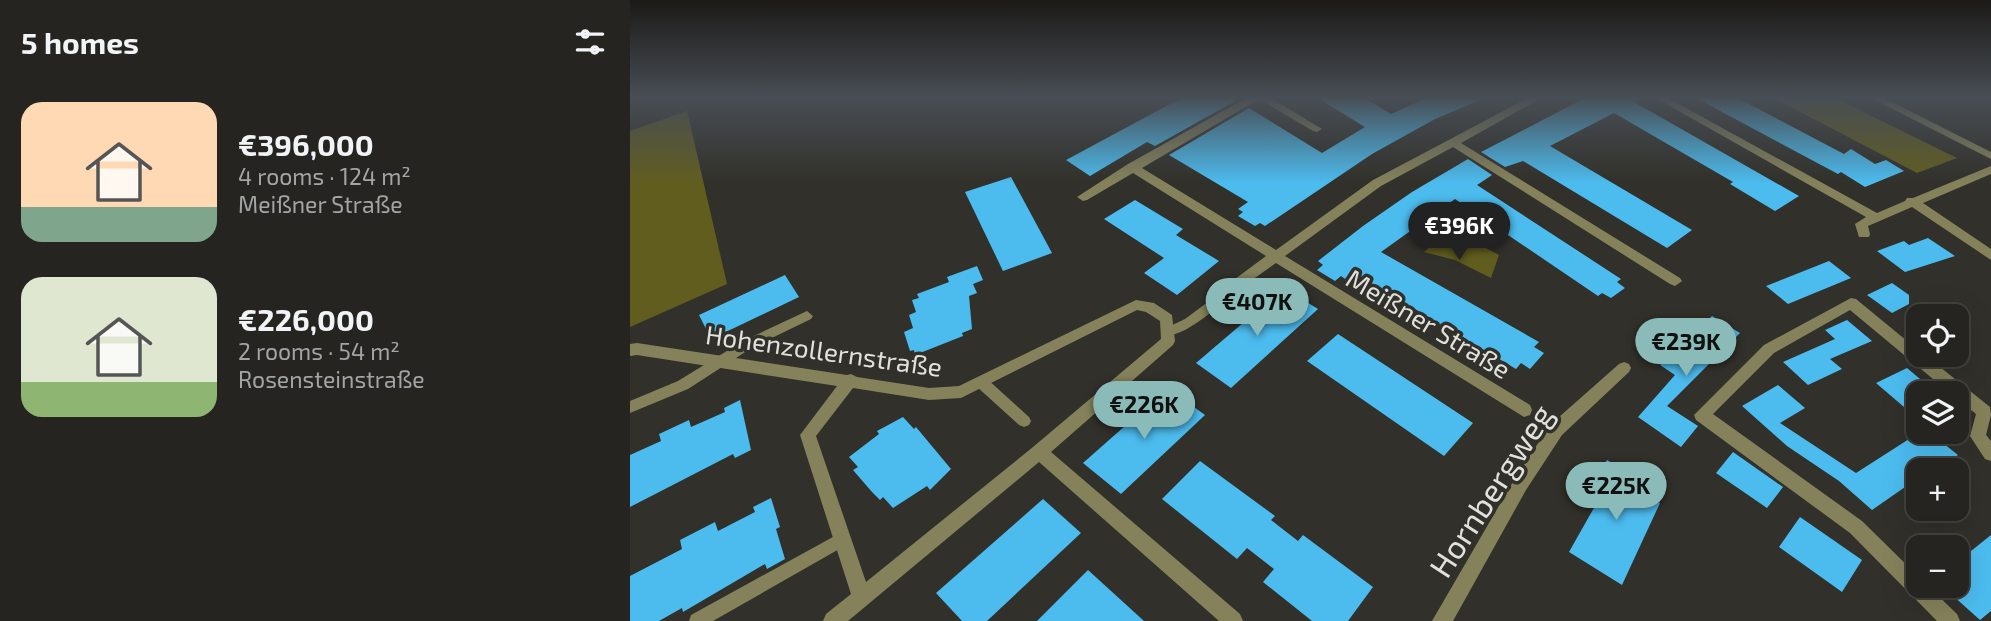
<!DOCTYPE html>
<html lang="en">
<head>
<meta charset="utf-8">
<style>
  :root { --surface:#252420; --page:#31302d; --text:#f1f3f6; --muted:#a3a4a5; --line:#42413e; --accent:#8bbbb9 }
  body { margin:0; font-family:"Exo 2",sans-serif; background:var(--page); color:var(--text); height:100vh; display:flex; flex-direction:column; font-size:26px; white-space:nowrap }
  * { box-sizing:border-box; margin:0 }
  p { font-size:23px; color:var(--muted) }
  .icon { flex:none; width:38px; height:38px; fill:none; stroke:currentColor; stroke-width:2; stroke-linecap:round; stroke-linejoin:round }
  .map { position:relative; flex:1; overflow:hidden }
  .panel { display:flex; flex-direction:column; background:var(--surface); width:630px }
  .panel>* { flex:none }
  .fabs { position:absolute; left:1276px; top:304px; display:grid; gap:14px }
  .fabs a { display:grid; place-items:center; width:63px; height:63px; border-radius:14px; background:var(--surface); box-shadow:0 7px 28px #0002,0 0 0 2px var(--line); font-size:35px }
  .price { position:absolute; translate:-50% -60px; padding:0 16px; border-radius:24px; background:var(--accent); color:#111; font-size:23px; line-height:46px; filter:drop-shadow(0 2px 4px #0008) }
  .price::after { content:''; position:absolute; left:50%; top:42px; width:21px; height:16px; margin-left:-10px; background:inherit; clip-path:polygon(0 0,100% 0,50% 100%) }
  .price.on { background:#222; color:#fff }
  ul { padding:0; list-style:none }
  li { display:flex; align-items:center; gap:21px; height:175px; padding:0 21px }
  li span { display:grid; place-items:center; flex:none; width:196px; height:140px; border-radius:21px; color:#555 }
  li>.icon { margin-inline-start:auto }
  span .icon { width:84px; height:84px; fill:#fffc; stroke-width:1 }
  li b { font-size:30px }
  h2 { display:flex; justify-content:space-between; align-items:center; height:84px; padding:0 21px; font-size:30px }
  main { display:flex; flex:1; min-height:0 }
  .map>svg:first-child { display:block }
  .green { fill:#615d1f }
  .building { fill:#4cbcef }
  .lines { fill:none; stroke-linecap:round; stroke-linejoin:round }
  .lane { fill:#85825b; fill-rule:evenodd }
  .street { fill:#85825b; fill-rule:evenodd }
  .labels { text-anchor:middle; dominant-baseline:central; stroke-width:7; stroke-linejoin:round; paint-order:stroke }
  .street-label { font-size:26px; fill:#e1e1dd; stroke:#31302a }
  .near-street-label { font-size:32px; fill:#e1e1dd; stroke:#31302a }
</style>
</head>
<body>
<main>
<section class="panel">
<h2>5 homes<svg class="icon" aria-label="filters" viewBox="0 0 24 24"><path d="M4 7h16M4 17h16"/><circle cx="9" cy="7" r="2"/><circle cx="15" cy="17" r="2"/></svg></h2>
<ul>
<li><span style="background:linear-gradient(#ffd9b3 75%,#7fa58c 0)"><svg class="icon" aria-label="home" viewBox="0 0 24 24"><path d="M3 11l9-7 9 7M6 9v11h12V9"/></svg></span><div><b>€396,000</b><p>4 rooms · 124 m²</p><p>Meißner Straße</p></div></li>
<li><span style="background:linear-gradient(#dfe7d0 75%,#8fb573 0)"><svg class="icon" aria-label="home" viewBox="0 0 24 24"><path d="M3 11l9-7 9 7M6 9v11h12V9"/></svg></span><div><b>€226,000</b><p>2 rooms · 54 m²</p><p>Rosensteinstraße</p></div></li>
</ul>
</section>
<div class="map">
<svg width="1361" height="621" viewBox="0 0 1361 621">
  <rect width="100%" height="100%" fill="#31302a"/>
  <g class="green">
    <polygon points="1142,97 1203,97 1327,158 1287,173"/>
    <polygon points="57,111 97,284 0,327 0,131"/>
    <polygon points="824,226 835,237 869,255 861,278 825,260 794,252"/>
  </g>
  <g class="building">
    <polygon points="553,97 602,97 607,100 525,146 517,142 460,176 436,160"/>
    <polygon points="686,97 733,97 761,114 799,97 857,97 805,119 742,154 635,226 630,223 625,226 608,216 613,212 608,209 618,202 539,155 619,108 692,153 735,127"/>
    <polygon points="957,97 1014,97 1004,102 1169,196 1145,211 1100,184 1103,182 984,113 920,146 1062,230 1037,248 893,161 875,167 851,152"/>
    <polygon points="1064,97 1106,97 1214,154 1221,149 1245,164 1256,160 1274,171 1235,187 1211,172 1208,174"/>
    <polygon points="838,159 862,175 847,185 991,279 987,282 995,288 981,298 972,293 968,296 825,199 751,252 909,342 904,347 914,353 900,369 891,363 886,369 726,274 718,281 711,276 705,281 687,270 693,265 688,261 733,226 782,192"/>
    <polygon points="381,177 422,253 373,271 335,192"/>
    <polygon points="505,200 553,229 546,235 589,261 547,295 514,273 534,258 474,219"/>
    <polygon points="1298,238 1325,256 1275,272 1247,251 1274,241 1279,245"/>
    <polygon points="1199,261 1221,278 1158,304 1136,286"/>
    <polygon points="347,266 353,280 343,284 347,293 339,296 342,329 332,333 333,336 285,355 284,350 280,351 274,332 283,328 279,315 286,312 282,300 289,298 287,294 319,282 317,277"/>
    <polygon points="155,275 169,297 81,339 69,315"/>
    <polygon points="1262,283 1279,295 1279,304 1262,313 1237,295"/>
    <polygon points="654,288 688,309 601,388 566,363"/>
    <polygon points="1082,316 1110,333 1037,406 1068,426 1051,447 1008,417 1045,375 1030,365"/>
    <polygon points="1217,320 1242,341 1200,359 1212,369 1178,385 1153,362 1205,339 1195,330"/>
    <polygon points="708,334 843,423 814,456 677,361"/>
    <polygon points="1277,368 1308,394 1288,394 1288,400 1274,407 1246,383"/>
    <polygon points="1148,385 1175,408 1150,423 1226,473 1290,432 1299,432 1328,455 1304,471 1288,471 1288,478 1242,510 1209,481 1157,446 1112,406"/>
    <polygon points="538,388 575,415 491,494 453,463"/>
    <polygon points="110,400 121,450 105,458 103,454 0,507 0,455 31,441 29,434 59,420 61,427 95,412 94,408"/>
    <polygon points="273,417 284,429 286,427 321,469 300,490 297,486 263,508 253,497 250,500 242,492 223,470 228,467 219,457 249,434 247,431"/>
    <polygon points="1103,452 1153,487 1137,508 1086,473"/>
    <polygon points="977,460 1029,489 1024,500 1030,503 992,585 939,552 965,506 954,500"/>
    <polygon points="570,461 645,516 641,520 668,541 673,535 743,587 718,621 682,621 633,582 644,569 617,548 607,559 532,499"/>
    <polygon points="141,498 150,527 146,529 155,559 137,569 135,564 53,612 52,608 29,621 0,621 0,576 52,549 50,540 85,522 88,531 125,512 123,507"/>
    <polygon points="413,499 451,533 357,621 332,621 306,593"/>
    <polygon points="1170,517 1232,560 1212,592 1149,547"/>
    <polygon points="1361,535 1361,611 1350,620 1312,586 1326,586 1326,563"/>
    <polygon points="458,570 514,621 407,621"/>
  </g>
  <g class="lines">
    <g class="lane">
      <path d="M606,281L610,282L612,285L610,288C594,301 555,339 534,335L532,332L534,329L555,319Z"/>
      <polygon points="177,311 183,316 181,319 123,347 58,389 0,413 0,401 48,381 113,341"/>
      <polygon points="351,377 356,378 399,417 401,421 399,425 394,427 389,425 346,386 344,382 346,378"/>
      <polygon points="212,532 218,534 220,539 218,544 83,621 59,621 61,615"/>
    </g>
    <g class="street">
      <polygon points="618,97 639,97 692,129 687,132 683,131 629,99 512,168 646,250 743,180 900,97 913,97 831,143 1050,278 1052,281 1045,286 1040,284 823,147 751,186 655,256 900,405 902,410 900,415 894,417 646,263 611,288 601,288 599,285 601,282 636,256 503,173 457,200 453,201 447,197 498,164"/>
      <polygon points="1024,97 1036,97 1247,213 1275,201 1277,198 1283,198 1361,166 1361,174 1293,203 1361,249 1361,260 1282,207 1238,226 1240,234 1239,237 1229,237 1225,224 1236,217"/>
      <polygon points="1239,97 1252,97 1361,152 1361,159"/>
      <polygon points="1221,298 1226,299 1288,350 1288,355 1295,355 1360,407 1361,415 1356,435 1361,441 1361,461 1355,459 1340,436 1346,414 1326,398 1326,394 1321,394 1220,310 1144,353 1083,414 1232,521 1288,576 1288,586 1298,586 1327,614 1330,621 1307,621 1220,533 1066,420 1064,415 1134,345"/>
      <path d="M506,300L524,303L542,315L545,341L543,345L421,452L610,614L613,621H589L409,462L218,621H193L196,614L221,594L170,435L207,386L7,355L0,356V344L7,343L217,375L221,374L227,377L299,388L329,386ZM507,310L516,312L530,321L531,339L403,447L236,582L186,436L223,388L299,400L331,398Z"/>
      <polygon points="994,362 999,364 1001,368 999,372 932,435 896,490 823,621 802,621 884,480 920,425 989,364"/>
    </g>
  </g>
  <linearGradient id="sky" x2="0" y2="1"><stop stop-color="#1b1a17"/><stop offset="0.53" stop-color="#484e55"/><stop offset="1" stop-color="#484e55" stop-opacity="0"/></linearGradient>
  <rect width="1361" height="184" fill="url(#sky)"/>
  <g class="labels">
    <g class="street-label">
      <text transform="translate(799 323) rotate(31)">Meißner Straße</text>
      <text transform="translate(194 350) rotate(8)">Hohenzollernstraße</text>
    </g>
    <g class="near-street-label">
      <text transform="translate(860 490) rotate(-57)">Hornbergweg</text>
    </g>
  </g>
</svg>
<div class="fabs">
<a><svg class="icon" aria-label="locate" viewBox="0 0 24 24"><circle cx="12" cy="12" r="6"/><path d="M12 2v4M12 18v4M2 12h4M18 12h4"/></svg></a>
<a><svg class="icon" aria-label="layers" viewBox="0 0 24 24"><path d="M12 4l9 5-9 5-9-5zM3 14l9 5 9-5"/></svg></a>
<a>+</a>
<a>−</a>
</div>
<b class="price on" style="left:829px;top:262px">€396K</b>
<b class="price" style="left:627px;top:338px">€407K</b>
<b class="price" style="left:1056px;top:378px">€239K</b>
<b class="price" style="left:514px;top:441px">€226K</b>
<b class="price" style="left:986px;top:522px">€225K</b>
</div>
</main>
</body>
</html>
